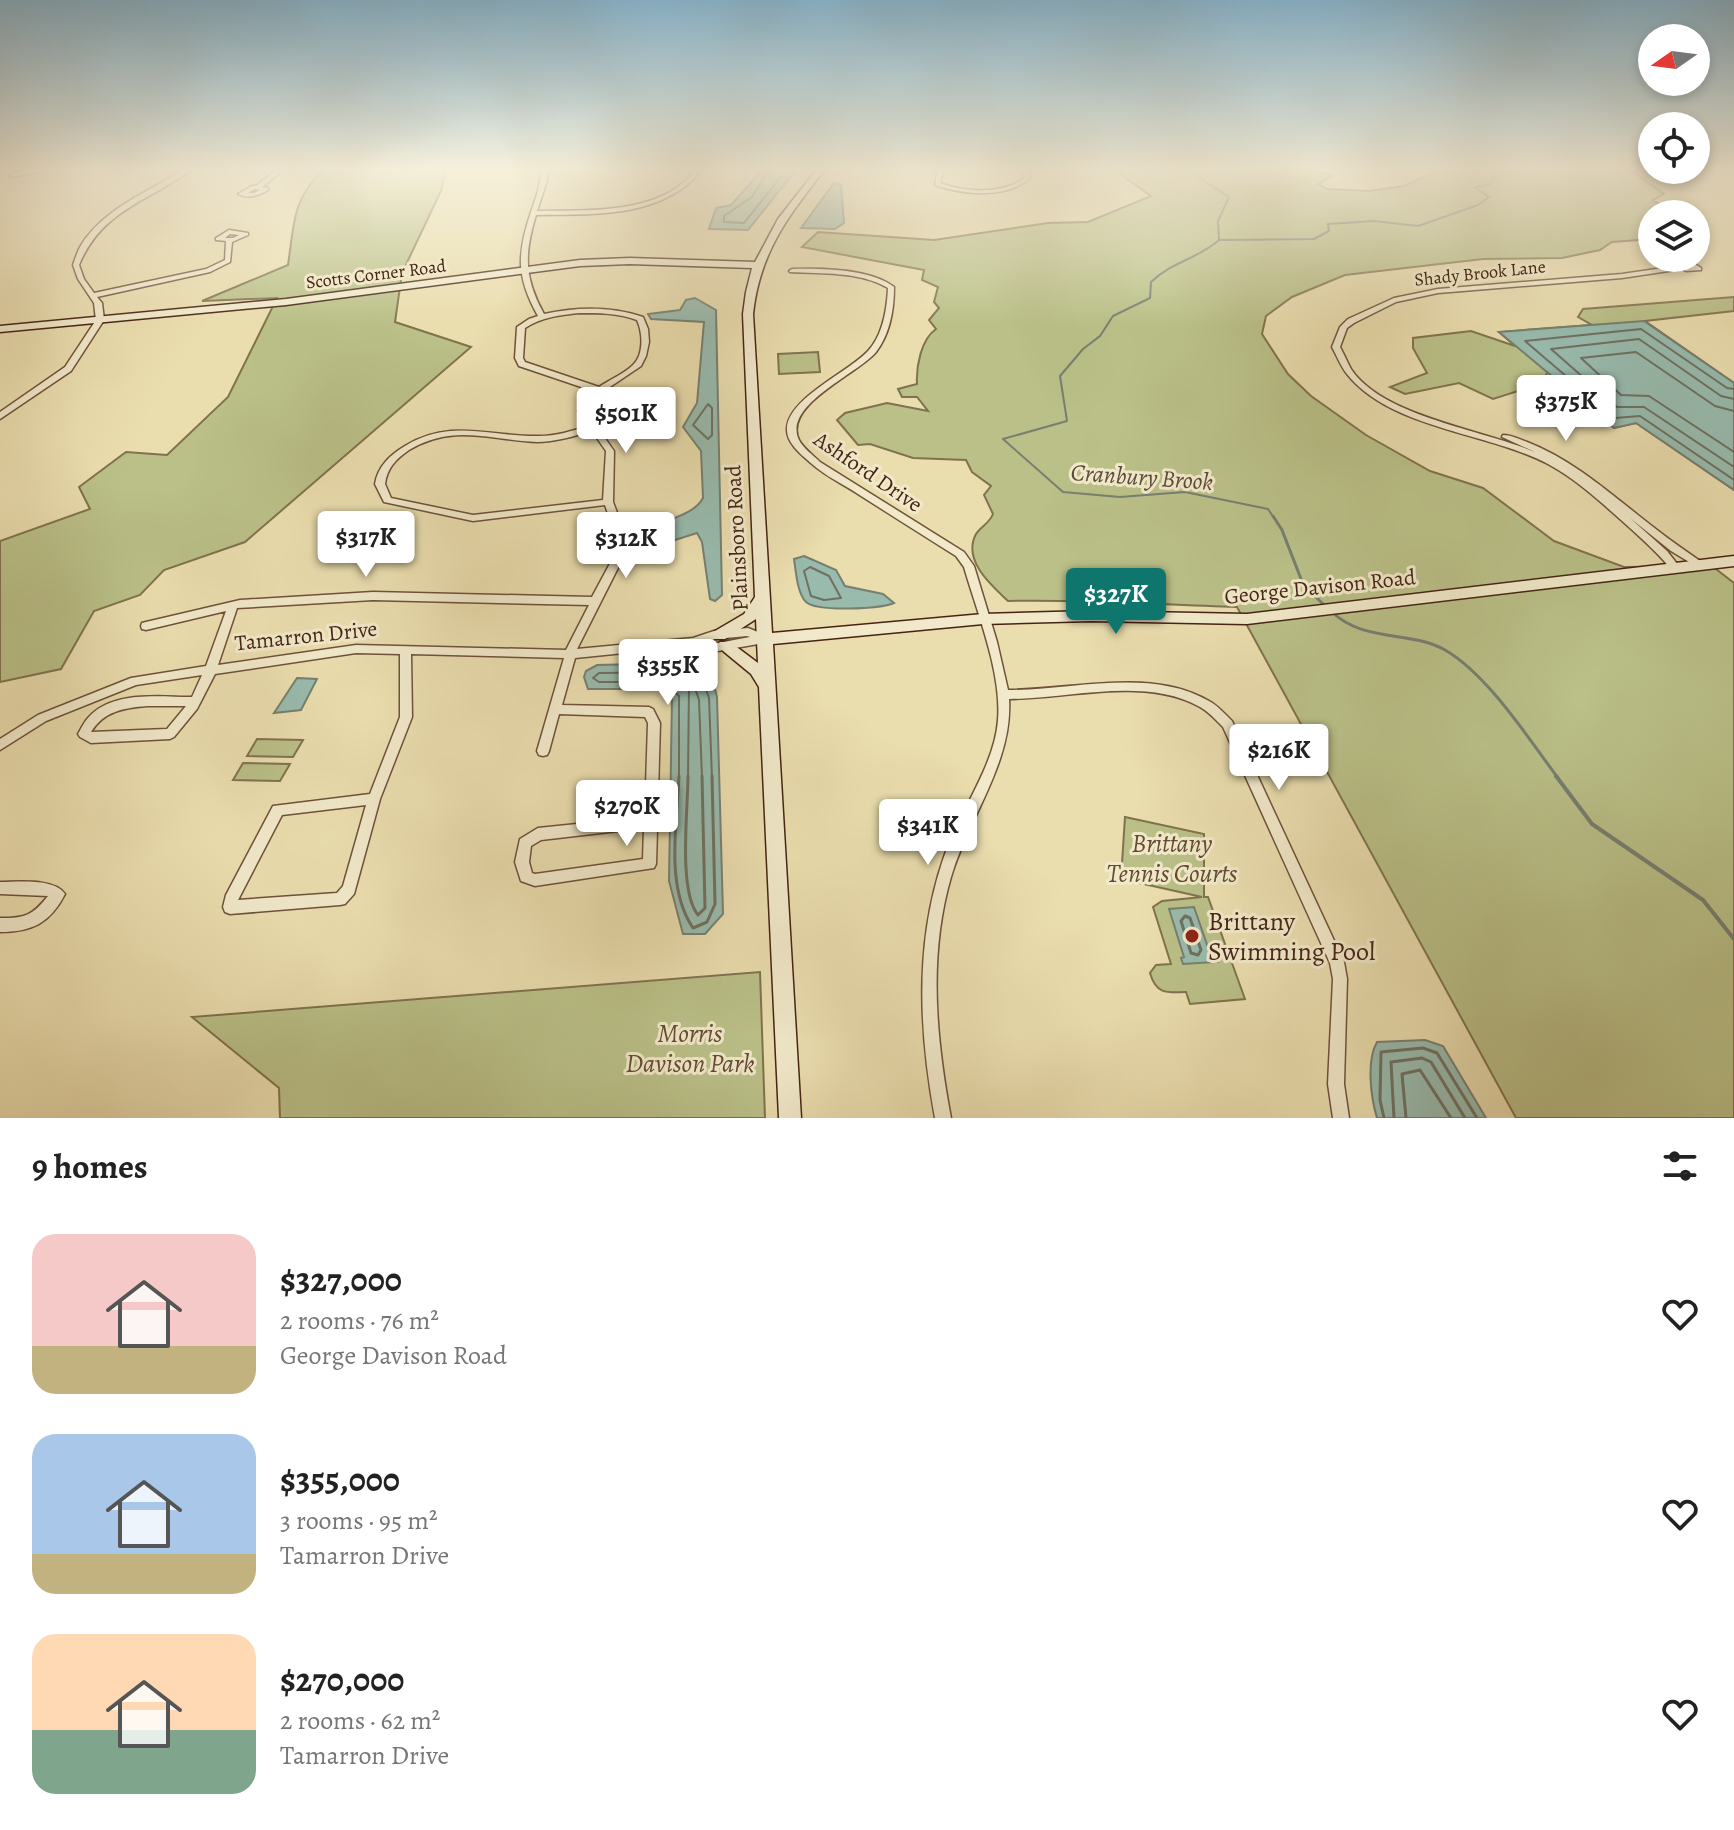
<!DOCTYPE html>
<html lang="en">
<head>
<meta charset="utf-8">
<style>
  :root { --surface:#fff; --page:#f2f2f2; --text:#222; --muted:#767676; --accent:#0f766e }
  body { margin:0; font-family:Alegreya,serif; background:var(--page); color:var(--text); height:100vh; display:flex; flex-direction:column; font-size:30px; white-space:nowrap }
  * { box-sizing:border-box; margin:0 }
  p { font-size:26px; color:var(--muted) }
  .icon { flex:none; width:44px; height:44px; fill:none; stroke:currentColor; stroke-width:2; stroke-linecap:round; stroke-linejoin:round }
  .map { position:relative; height:1118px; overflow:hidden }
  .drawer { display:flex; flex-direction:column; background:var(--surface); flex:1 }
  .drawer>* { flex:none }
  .needle { width:52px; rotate:256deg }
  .fabs { position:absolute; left:1638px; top:24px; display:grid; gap:16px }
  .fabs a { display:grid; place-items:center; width:72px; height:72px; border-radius:50%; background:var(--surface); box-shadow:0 4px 12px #0003; font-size:40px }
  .price { position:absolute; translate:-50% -68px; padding:0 18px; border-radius:8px; background:#fff; color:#222; font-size:26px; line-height:52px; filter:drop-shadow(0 2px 4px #0008) }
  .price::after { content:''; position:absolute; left:50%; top:48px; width:24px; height:18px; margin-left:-12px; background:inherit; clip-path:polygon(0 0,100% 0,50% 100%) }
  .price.on { background:var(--accent); color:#fff }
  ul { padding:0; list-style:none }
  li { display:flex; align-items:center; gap:24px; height:200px; padding:0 32px }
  li span { display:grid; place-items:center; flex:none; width:224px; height:160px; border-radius:24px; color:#555 }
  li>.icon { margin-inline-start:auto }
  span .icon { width:96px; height:96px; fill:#fffc; stroke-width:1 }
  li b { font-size:34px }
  h2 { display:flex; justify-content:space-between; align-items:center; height:96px; padding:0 32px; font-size:34px }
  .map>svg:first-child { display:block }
  .green { fill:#bac088; stroke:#80724e; stroke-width:2 }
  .water { fill:#98bbae; stroke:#777f70; stroke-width:2 }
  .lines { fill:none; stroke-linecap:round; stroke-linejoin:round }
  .shore-far1 { stroke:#6e7061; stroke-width:2 }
  .shore { stroke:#6e7061; stroke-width:3 }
  .stream-far2 { stroke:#777f70; stroke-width:2 }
  .stream-far1 { stroke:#777f70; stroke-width:3 }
  .stream { stroke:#777f70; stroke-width:4 }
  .street-casing { stroke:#6e523a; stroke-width:3 }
  .secondary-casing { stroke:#452414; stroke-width:3 }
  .street { fill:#f1e9ca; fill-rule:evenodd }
  .secondary { fill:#f1e9ca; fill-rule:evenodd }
  .poi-dot { fill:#8f2418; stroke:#f1e9ca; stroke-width:3 }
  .labels { text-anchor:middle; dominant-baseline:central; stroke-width:6; stroke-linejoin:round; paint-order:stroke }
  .far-street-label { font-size:18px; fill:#452414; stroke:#f1e9ca }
  .street-label { font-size:22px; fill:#452414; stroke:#f1e9ca }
  .water-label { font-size:24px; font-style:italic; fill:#5a4a3a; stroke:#f1e9ca }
  .near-park-label { font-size:26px; font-style:italic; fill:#624b31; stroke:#f1e9ca }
  .near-poi-label { font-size:26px; fill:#452414; stroke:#f1e9ca; text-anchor:start }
</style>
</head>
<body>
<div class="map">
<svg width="1734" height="1118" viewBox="0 0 1734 1118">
  <rect width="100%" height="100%" fill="#eaddae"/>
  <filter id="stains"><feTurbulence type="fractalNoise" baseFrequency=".0025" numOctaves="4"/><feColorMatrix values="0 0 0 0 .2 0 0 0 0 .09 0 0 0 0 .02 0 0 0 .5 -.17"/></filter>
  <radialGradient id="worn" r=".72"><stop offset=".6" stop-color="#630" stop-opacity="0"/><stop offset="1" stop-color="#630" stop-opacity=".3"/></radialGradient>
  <g class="green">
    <path d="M325,169H446L441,191L402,273L395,322L471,347L245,542L164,570L140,595L94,611L61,669L0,682V541L90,509L79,487L126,452L167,455L228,397L277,298L202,301L288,265C294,225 292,197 325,169Z"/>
    <path d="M1113,169H1248C1276,178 1304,165 1332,176L1318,184L1327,189L1369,191L1404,186L1442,169H1629L1664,194L1653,200L1676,214H1652V239L1612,242L1600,250L1562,258L1483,259L1345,275L1292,297L1266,316L1262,334L1288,374L1311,396L1366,435L1430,471L1483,488L1554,541L1624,567L1712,566L1734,583V1118H1516L1237,607C1160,605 1084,599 1008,601C991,585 962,560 976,534C981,526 989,524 993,514L984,495L991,486L972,472L966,460L913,458L870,444L858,445L837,420L845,413L887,403L928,411L917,397H902L898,389L917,384C916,367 921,339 936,329L929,320L939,308L934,302L938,287L922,280L924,270L802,247L818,232L934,240L1048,223L1088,222L1151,196Z"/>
    <polygon points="1734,297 1734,311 1645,321 1734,383 1734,490 1636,423 1614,428 1548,372 1540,384 1493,399 1459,383 1405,394 1390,387 1427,373 1413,348 1413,338 1471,331 1515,346 1499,332 1592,325 1578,317 1583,309"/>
    <polygon points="818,352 820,372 779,374 778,354"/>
    <polygon points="257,739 303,740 293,757 247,756"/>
    <polygon points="243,763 290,764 280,781 233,780"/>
    <path d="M1125,817L1204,834V897H1208L1245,999L1190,1004L1186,992C1166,993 1156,994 1150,973L1156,965L1171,964L1153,907L1162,901L1202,897L1121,879Z"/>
    <polygon points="760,972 765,1118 280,1118 279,1088 192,1017"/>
  </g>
  <g class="water">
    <polygon points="763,169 796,170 748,230 709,229 716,208 731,205"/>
    <polygon points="834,183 841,185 844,223 835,229 801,228"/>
    <path d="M695,298L716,310L722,595L715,601L710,599L702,542L697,533L650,548L637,542C646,520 691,521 703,498L701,451L683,427L697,403L704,322L651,319L648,314L680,310L686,300Z"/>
    <polygon points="1644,321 1734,383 1734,490 1636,423 1614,428 1499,332"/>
    <path d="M804,556L836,570L845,586L883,594L894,603C880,609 817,612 806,602C797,593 796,571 794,559Z"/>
    <path d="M684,663C706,666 713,678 717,697L723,914L705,934H683L669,881L672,698L664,690L655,689H588L584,677L586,671L597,665Z"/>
    <polygon points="297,678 317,679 301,710 274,713"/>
    <polygon points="1194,907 1211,956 1217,962 1183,964 1181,958 1184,957 1169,909"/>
    <path d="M1425,1040L1443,1046L1486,1118H1377C1371,1098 1366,1061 1377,1042Z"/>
  </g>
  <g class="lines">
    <g class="shore-far1">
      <polyline points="770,169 752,197 724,216 724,222 744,223 787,169"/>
      <polyline points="1734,389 1727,388 1641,329 1525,341 1615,418 1640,416 1734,480"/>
      <polyline points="1734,399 1721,396 1639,339 1551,349 1617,407 1644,407 1734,467"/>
      <polygon points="708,404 712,408 712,435 708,439 693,425"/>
      <polyline points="1734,411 1715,406 1636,352 1581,358 1621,395 1649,396 1734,452"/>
      <polygon points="810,567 829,576 841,598 824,600 811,596 804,571"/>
      <polyline points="679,778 679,696 665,682 599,682 593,678 599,673 689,672 702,679 709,698 712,778"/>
      <polyline points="688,778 689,683 694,685 699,700 702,778"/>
    </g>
    <g class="shore">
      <path d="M679,776C677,823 665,887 693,928L707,922L715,904L712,776"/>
      <path d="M688,776C688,808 678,891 698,915L705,908L702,776"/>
      <polygon points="1185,916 1190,918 1201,950 1198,955 1191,953 1181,921"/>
      <polyline points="1384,1118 1380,1100 1381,1052 1423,1048 1437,1053 1477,1118"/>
      <polyline points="1394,1118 1391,1062 1422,1058 1431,1062 1465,1118"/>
      <polyline points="1406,1118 1402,1074 1420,1070 1451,1118"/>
    </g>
    <g class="stream-far2">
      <polyline points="1186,169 1229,197 1218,221 1219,240"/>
      <polyline points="1524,169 1569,169"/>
      <path d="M1274,518L1268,509L1185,492L1120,497L1063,492L1003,439L1067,421L1060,376L1083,349L1100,336L1113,316L1150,298L1151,282C1171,262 1198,259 1219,240L1314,239L1329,231L1328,224L1374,221L1418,226L1478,205L1489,197L1475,187L1491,184L1495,174L1507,169"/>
    </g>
    <g class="stream-far1">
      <polyline points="1273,516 1282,530 1303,584 1325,606"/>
      <path d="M1331,611C1363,643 1410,630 1445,650C1487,674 1529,739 1558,778"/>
    </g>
    <polyline class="stream" points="1556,776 1592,824 1703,900 1734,939"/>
    <g class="street-casing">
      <g id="street">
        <polygon points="28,169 37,169 38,172 12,177 9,175"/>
        <path d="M185,169H192C149,202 102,209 79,265L84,279L94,293L206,269L225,260L226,241L216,240V238L229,230L248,233V235L232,242L230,262L210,272L97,297L102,303L104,320L71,371L0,419V412L65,367L96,320L94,303L78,279L73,265C75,259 77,253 80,247C102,209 150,191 185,169ZM230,234L239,235L233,238H225Z"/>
        <path d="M278,169H284L262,187L268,188V190C258,196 249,199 238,194L252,186H256ZM255,189L260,190L254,193H248Z"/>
        <path d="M541,169H547V181L537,211C582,210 647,214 683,183C688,179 692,173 696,169H702C696,175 691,183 684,187C643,218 585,214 536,215C524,254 524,278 544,314C577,307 610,306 643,317L648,329L649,342L646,356L641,366L595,397L586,411L614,451L613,502L625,534L624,556L577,649L693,638L714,631L748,628L768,636L769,639L768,642L764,643L718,651L693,646L575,658L562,705L649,707L653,709L660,723L656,864L654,868L535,886L521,881L515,862L520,839L538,828L645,817L648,723L645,717L559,714L549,751L547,755L543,756L539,755L537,751L564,658L411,654L412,717L380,799L354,894L345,904L340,905L230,914L225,912L223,907L226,895L273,806L370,794L400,717V654L356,653L215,674L197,709L174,737L170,739L91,743L80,737L78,734C81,729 84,722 88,718C112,690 159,697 192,697L202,675L136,685L46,721L0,750V739L38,715L131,678L206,666L226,611L146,630L142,629L141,626L142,623L146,622L240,600L373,592L592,597L614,556L615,534L605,505L473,521L384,502L375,484C378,466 390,455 405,446C451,418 490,437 539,436C556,436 572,431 588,426L578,411L589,393L593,391L519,366L515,358L517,327L529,319L538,316C516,277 517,254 531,212C536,198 541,184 541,169ZM579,313C599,313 618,313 637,320C643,333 644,355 633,365C624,374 609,380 599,387L525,362L523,358L525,328C542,317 560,315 579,313ZM592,431L606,451L603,500L473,515L391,498L385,484C387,468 396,459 409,450C454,423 489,440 537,442C555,442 574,436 592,431ZM373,600L589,605L566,650L356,645L218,665L237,608ZM747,636L750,637L718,643L708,641L715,639ZM147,706H186L167,729L91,732C104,711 124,708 147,706ZM366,805L343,886L337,893L238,900L282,815ZM644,828L643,859L535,874L532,873L529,862L531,846L541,840Z"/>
        <path d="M938,169H944L940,183C964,192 1003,195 1024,178L1023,169H1029L1030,178C1007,199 963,195 935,185Z"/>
        <path d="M1689,260L1701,268V270L1686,271L1682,269L1622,278L1438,293L1396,302L1354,323L1347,328L1340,347C1344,354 1347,362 1351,369C1383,417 1484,430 1535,452L1502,437L1503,435C1511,435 1519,439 1527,442C1576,461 1615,498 1657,530C1671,541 1687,552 1703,563L1704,565L1703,567L1699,568L1671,551L1630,518L1667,551L1678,565L1677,567H1669C1658,553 1644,541 1630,528C1604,505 1578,480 1548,464C1487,432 1391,429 1347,374C1341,367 1337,356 1332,347L1340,327L1348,319L1394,298L1438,289L1622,274L1677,266L1675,264L1676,263Z"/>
        <path d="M792,269C821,268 871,269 894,287C894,309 890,334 876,352C858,374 782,405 799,440C803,448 813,455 820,462L964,552L974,566L997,642L1008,690C1072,690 1151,667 1209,701C1217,705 1225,714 1232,721L1344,962L1347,979L1344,1084L1349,1118H1333L1328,1084L1333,979L1330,963L1223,727C1216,720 1209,712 1200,707C1146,676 1068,699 1009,699C1013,763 968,818 951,877C928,956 936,1038 951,1118H935C918,1025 914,933 949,843C965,804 995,762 998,720C1002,673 977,612 964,567L956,556C924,536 891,515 858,494C843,484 825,476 812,464C803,456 787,444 787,430C786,399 849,372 868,351C883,335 887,309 888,288C859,271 821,274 790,272L789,271Z"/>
        <path d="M0,882C19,882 54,878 65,894C50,923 32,932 0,932V918C25,918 32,916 48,896L0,894Z"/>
      </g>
    </g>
    <g class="secondary-casing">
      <path id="secondary" d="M817,169H825C788,217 760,251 753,314L772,633L983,614L1091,611L1247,614L1734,556V566L1247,624L1091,621L983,624L773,644L801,1118H779L759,687L751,674L717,646L720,642H730L758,663L756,619L725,639H715L712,635L715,631L744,614L755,597L743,314L746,292L752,268L630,264L580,266L286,305L0,332V326L286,299L580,260L630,258L755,262L778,219Z"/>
    </g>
    <use href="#street" class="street"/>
    <use href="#secondary" class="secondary"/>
  </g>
  <linearGradient id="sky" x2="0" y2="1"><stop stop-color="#88b7d1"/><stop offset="0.52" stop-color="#f6f0db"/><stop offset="1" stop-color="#f6f0db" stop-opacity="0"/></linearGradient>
  <rect width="1734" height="325" fill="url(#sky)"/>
  <circle class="poi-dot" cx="1192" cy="936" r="8"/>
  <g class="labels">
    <g class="far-street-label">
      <text transform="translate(1480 273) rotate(-6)">Shady Brook Lane</text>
      <text transform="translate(376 274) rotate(-7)">Scotts Corner Road</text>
    </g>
    <g class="street-label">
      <text transform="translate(868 472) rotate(34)">Ashford Drive</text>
      <text transform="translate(737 538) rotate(-93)">Plainsboro Road</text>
      <text transform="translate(1320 587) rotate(-6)">George Davison Road</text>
      <text transform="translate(306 636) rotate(-6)">Tamarron Drive</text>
    </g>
    <g class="water-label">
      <text transform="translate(1142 477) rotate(4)">Cranbury Brook</text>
    </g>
    <g class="near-park-label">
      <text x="1172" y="843">Brittany<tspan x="1172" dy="30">Tennis Courts</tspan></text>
      <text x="690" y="1033">Morris<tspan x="690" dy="30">Davison Park</tspan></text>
    </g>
    <g class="near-poi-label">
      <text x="1208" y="921">Brittany<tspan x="1208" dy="30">Swimming Pool</tspan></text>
    </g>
  </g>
  <rect width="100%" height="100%" filter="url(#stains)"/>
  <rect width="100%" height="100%" fill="url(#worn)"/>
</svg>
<div class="fabs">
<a><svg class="needle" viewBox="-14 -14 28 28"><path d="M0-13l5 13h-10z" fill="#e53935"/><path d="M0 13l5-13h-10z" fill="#767676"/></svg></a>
<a><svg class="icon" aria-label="locate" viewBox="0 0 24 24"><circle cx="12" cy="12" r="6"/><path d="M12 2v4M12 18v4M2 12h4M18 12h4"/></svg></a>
<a><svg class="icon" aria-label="layers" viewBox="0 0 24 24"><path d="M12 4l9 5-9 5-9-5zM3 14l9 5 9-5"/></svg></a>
</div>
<b class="price" style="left:1566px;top:443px">$375K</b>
<b class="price" style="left:626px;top:455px">$501K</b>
<b class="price" style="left:366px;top:579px">$317K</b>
<b class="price" style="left:626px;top:580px">$312K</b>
<b class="price on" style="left:1116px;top:636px">$327K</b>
<b class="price" style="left:668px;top:707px">$355K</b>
<b class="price" style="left:1279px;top:792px">$216K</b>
<b class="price" style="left:627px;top:848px">$270K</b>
<b class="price" style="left:928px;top:867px">$341K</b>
</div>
<section class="drawer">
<h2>9 homes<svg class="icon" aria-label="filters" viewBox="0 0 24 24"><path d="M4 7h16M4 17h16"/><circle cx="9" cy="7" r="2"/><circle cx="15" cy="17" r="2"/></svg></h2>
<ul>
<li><span style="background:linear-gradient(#f6c9c9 70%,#c2b280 0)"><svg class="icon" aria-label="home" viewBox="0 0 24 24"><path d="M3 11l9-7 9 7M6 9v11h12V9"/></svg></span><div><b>$327,000</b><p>2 rooms · 76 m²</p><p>George Davison Road</p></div><svg class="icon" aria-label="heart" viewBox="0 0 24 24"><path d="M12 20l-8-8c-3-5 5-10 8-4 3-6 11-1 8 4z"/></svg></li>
<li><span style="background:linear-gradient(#a9c7e8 75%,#c2b280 0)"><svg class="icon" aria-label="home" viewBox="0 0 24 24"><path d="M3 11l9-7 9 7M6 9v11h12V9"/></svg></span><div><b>$355,000</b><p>3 rooms · 95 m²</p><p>Tamarron Drive</p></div><svg class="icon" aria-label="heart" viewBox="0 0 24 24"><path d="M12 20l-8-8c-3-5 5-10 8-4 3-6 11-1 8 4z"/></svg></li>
<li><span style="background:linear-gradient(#ffd9b3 60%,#7fa58c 0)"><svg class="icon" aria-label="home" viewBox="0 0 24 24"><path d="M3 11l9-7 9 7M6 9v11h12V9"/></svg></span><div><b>$270,000</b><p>2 rooms · 62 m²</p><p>Tamarron Drive</p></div><svg class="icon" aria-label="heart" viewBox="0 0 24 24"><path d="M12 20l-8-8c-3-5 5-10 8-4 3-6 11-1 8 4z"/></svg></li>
</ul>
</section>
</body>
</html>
